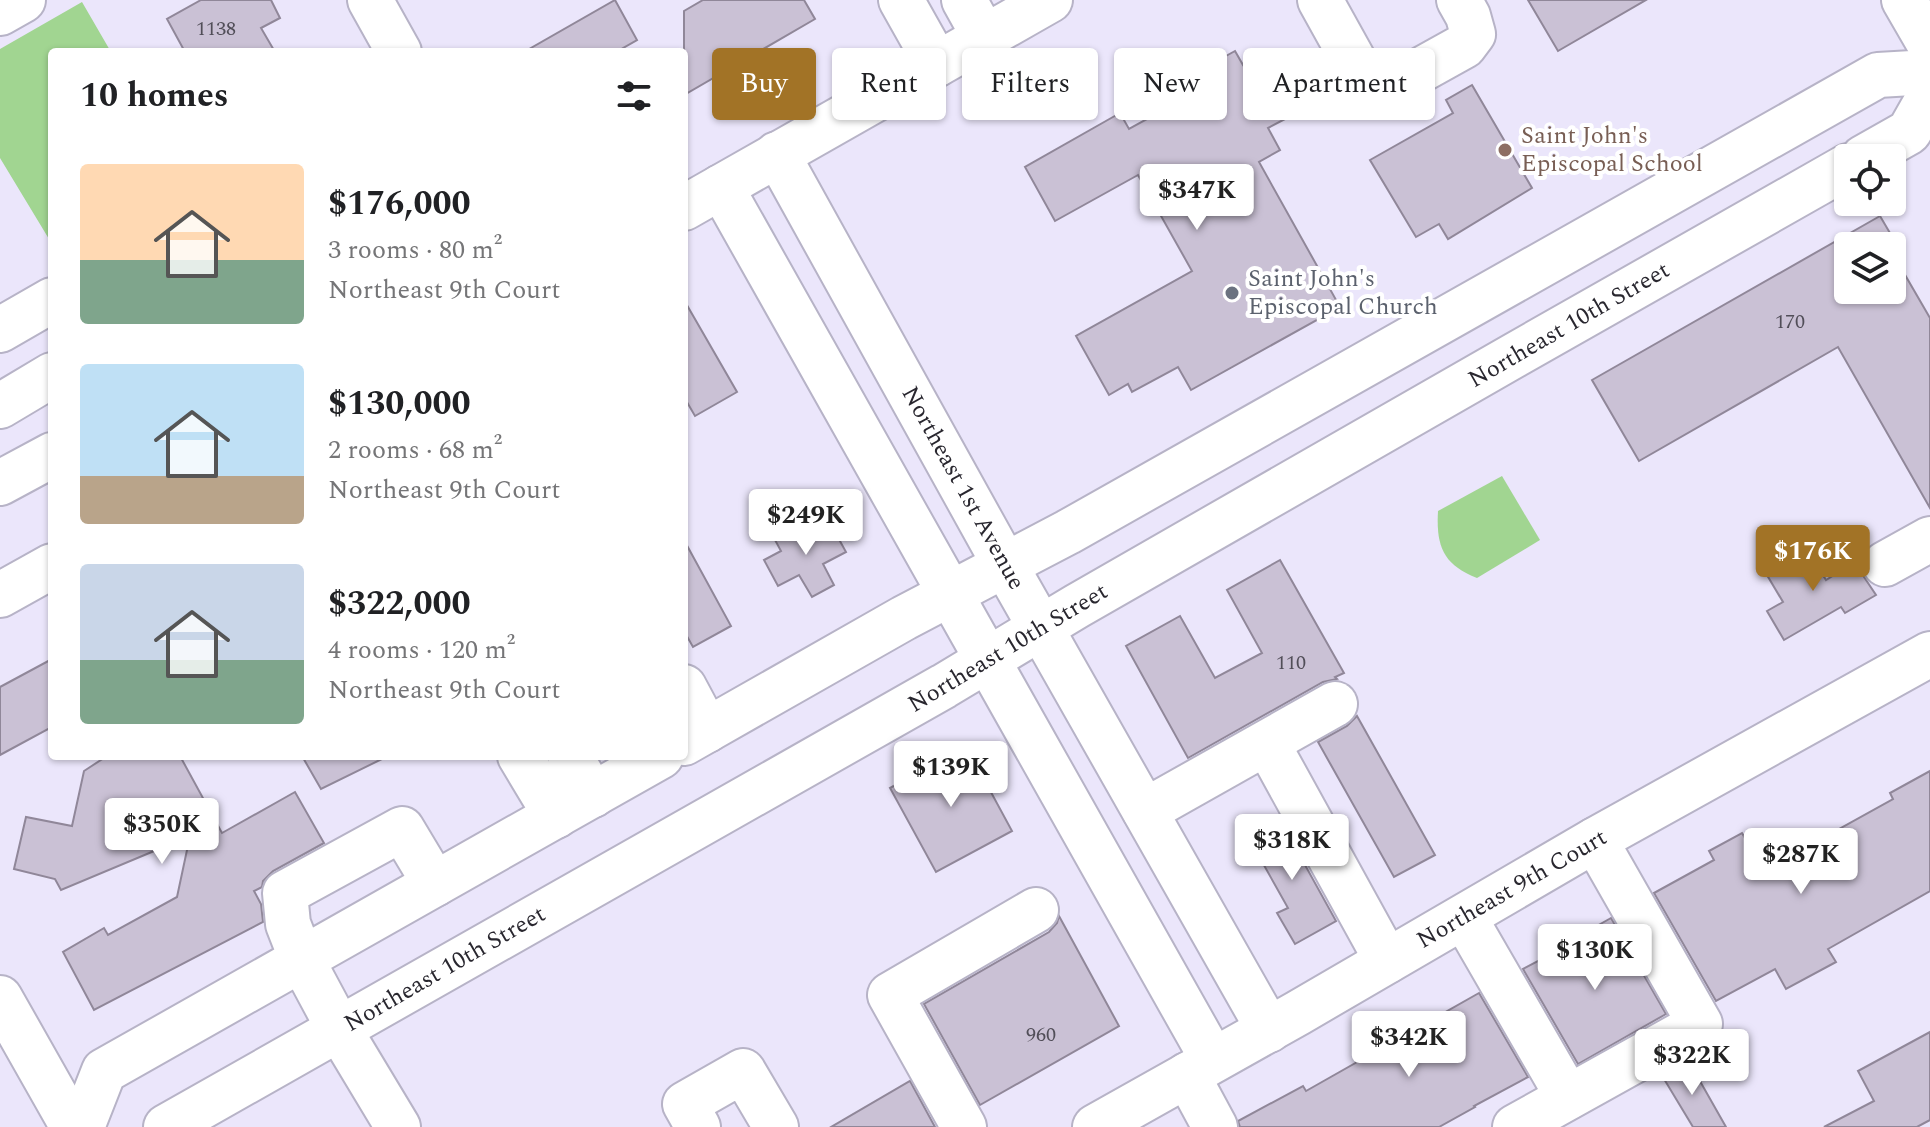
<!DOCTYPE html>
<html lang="en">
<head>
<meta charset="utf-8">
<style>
  :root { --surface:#fff; --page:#f2f2f2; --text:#202124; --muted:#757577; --accent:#a27326 }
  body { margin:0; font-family:Spectral,serif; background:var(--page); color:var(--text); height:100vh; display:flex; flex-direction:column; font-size:30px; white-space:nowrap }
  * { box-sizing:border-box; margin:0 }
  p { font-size:26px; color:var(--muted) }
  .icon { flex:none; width:44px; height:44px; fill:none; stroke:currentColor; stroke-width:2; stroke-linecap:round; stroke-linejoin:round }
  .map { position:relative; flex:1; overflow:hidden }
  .panel { position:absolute; left:48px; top:48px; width:640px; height:712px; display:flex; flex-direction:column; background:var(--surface); border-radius:8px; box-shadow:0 2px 6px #0004 }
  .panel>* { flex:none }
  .guide { position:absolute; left:712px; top:48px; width:760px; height:72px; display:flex; gap:16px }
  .fabs { position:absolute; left:1834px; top:144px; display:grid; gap:16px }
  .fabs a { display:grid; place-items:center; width:72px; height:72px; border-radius:8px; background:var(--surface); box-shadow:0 2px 6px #0004; font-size:40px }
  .price { position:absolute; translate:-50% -68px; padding:0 18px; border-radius:8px; background:#fff; color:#222; font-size:26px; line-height:52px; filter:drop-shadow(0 2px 4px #0008) }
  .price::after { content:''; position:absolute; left:50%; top:48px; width:24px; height:18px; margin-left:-12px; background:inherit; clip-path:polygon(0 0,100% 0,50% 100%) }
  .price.current { background:var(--accent); color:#fff }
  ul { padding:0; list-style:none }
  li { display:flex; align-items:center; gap:24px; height:200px; padding:0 32px }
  li span { display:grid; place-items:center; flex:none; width:224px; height:160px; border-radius:8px; color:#555 }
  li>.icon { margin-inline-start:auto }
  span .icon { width:96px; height:96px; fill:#fffc; stroke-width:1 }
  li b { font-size:34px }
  h2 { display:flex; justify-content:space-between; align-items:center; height:96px; padding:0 32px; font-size:34px }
  .chip { padding:0 28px; border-radius:8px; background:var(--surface); box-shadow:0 2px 6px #0004; font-size:28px; line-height:72px }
  .chip.current { background:var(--accent); color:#fff }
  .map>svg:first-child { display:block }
  .green { fill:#a1d591 }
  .building { fill:#cac1d5; stroke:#908799; stroke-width:2; fill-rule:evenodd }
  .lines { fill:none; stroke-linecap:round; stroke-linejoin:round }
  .minor-casing { stroke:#b7b3c7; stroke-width:48 }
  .highway-casing { stroke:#b7b3c7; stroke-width:48 }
  .minor { stroke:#fff; stroke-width:44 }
  .highway { stroke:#fff; stroke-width:44 }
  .education-dot { fill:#8d6e63; stroke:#fff; stroke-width:3 }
  .worship-dot { fill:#6b7280; stroke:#fff; stroke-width:3 }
  .labels { text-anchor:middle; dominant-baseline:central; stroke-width:8; stroke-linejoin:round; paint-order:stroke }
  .number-label { font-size:20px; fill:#514e58 }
  .education-label { font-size:24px; fill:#785e54; stroke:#fff; text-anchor:start }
  .worship-label { font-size:24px; fill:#5b616d; stroke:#fff; text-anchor:start }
  .street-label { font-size:24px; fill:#29272f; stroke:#fff }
</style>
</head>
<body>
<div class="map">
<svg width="1930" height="1127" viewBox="0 0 1930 1127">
  <rect width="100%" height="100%" fill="#ebe6fb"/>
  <g class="green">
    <polygon points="82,2 111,52 52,52 52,244 0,158 0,49"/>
    <path d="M1502,476L1540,540L1477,578C1443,565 1436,546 1438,511Z"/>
  </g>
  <g class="building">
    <polygon points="201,0 271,0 280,18 261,28 275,52 185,52 167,19"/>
    <polygon points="615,0 637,40 616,52 524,52"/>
    <polygon points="703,0 804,0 815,19 684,95 684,11"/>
    <polygon points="1528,0 1646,0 1558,51"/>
    <polygon points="1235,51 1243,65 1251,60 1285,119 1268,128 1280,150 1259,162 1340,307 1191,390 1178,367 1132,392 1128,384 1109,395 1076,336 1192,271 1138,175 1055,221 1025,167 1120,113 1129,129 1198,91 1190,76"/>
    <polygon points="1472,85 1532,188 1448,239 1439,224 1416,237 1370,160 1453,113 1446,100"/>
    <path d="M1880,216L1904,257L1897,261L1930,318V508L1838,347L1639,461L1592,380ZM1848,246H1892V290H1848Z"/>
    <polygon points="684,300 737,392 695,416 684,397"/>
    <polygon points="807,522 813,533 830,523 846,552 823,564 834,585 812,597 799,575 778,586 764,560 781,551 775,540"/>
    <polygon points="684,540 731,626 693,647 684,631"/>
    <polygon points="1791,554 1798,566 1812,557 1826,580 1856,561 1864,577 1876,595 1845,613 1841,607 1784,640 1767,611 1783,602 1764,570"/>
    <polygon points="1280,560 1344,673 1335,677 1337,679 1323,682 1188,758 1126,646 1180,616 1215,678 1262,653 1227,590"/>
    <polygon points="52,659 52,727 0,755 0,687"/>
    <polygon points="1357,716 1435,855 1394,877 1318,742 1347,726"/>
    <polygon points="966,746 1012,831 936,872 890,788"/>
    <polygon points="107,756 180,756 222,833 295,792 324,843 273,871 263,881 262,887 254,891 261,904 263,922 94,1010 63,952 104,928 108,935 177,897 190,836 61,890 55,879 14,869 26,817 72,826 84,771"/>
    <polygon points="302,756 388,756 321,789"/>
    <polygon points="1930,771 1930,891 1828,949 1836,962 1786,989 1775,969 1716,1001 1654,893 1714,860 1709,851 1742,833 1765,873 1824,840 1823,838 1893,799 1890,793"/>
    <polygon points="1279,818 1336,921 1295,944 1277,913 1288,908 1247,835"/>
    <polygon points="1059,916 1119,1026 980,1105 924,1004 1049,932 1057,923"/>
    <polygon points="1611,918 1666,1014 1578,1064 1523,969 1582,938 1581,935"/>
    <polygon points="1479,993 1528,1077 1474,1106 1475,1107 1439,1127 1240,1127 1238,1121 1303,1086 1306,1091"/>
    <polygon points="1930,1032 1930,1120 1917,1127 1824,1127 1874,1101 1858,1071"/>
    <polygon points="1688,1060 1726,1127 1693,1127 1661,1074"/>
    <polygon points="910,1081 935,1127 831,1127"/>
  </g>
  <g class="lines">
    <g class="minor-casing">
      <g id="minor">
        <polyline points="370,0 399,52"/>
        <polyline points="901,0 937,64"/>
        <polyline points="964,0 984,36"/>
        <polyline points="1320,0 1366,83 1373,91 1383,91 1464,46 1473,34 1468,16 1459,0"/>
        <polyline points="1904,0 1930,45"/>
        <polyline points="0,13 23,0"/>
        <polyline points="777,154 1005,565 1269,1030"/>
        <polyline points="1863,158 1909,132 1930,95"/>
        <polyline points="721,187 1213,1060"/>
        <polyline points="684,208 1050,0"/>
        <polyline points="0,330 52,300"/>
        <polyline points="0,406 52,375"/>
        <polyline points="0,483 52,455"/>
        <polyline points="1885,564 1930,539"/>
        <polyline points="0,595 52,566"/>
        <polyline points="684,687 707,730"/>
        <polyline points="684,743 904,618 1068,532 1878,75 1930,72"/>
        <polyline points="1273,754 1387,961"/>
        <polyline points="520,756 556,816"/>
        <polyline points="570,756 593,795"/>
        <polyline points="1145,811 1335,704"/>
        <polyline points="1464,917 1568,1097"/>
        <polyline points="1187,1075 1215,1127"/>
        <polyline points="82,1127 104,1071 661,756"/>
        <polyline points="166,1127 944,686 1077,606 1515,355 1848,166"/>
        <polyline points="398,1127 339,1029 302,960 288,924 285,893 402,829 435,884"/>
        <polyline points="698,1127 685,1104 743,1071 776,1127"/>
        <polyline points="964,1127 890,995 1036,910"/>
        <polyline points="1095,1127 1298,1013 1595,840 1930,654"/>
        <polyline points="1515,1127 1700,1024 1595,840"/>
      </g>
    </g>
    <g class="highway-casing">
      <polyline id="highway" points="0,998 73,1127"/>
    </g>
    <use href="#minor" class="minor"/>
    <use href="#highway" class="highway"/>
  </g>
  <circle class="education-dot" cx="1505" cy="150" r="8"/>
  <circle class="worship-dot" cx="1232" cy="293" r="8"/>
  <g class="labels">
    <g class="number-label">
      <text x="216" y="29">1138</text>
      <text x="1790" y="322">170</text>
      <text x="1291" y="663">110</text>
      <text x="1041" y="1035">960</text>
    </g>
    <g class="education-label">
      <text x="1521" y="136">Saint John's<tspan x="1521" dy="28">Episcopal School</tspan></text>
    </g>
    <g class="worship-label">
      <text x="1248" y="279">Saint John's<tspan x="1248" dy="28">Episcopal Church</tspan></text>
    </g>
    <g class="street-label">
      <text transform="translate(1569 325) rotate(-30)">Northeast 10th Street</text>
      <text transform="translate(963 488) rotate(61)">Northeast 1st Avenue</text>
      <text transform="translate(1008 648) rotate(-31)">Northeast 10th Street</text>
      <text transform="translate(1512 889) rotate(-30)">Northeast 9th Court</text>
      <text transform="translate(445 969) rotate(-30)">Northeast 10th Street</text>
    </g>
  </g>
</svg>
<div class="fabs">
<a><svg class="icon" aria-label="locate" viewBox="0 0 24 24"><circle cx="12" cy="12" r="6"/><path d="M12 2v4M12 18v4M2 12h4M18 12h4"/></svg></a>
<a><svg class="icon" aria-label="layers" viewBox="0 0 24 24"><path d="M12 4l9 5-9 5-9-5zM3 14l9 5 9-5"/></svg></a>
</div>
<b class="price" style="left:1197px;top:232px">$347K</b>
<b class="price" style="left:806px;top:557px">$249K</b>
<b class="price current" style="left:1813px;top:593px">$176K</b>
<b class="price" style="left:951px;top:809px">$139K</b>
<b class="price" style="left:162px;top:866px">$350K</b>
<b class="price" style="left:1292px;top:882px">$318K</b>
<b class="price" style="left:1801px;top:896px">$287K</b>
<b class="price" style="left:1595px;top:992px">$130K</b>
<b class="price" style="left:1409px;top:1079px">$342K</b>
<b class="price" style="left:1692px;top:1097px">$322K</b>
<div class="guide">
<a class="chip current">Buy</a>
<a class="chip">Rent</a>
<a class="chip">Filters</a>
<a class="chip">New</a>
<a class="chip">Apartment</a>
</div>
<section class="panel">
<h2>10 homes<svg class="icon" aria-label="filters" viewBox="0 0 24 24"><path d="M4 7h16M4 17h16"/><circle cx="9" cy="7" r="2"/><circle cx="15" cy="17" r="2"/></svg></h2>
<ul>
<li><span style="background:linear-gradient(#ffd9b3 60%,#7fa58c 0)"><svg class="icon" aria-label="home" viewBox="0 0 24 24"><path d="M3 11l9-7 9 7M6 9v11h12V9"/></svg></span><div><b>$176,000</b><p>3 rooms · 80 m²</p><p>Northeast 9th Court</p></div></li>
<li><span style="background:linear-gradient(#bfe0f5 70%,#b9a48a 0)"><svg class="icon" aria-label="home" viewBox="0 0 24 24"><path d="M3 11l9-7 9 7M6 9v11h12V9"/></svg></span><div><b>$130,000</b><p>2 rooms · 68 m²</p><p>Northeast 9th Court</p></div></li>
<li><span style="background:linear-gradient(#c9d6e8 60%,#7fa58c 0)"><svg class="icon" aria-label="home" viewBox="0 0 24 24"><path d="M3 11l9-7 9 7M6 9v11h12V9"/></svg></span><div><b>$322,000</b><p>4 rooms · 120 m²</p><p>Northeast 9th Court</p></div></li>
</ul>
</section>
</div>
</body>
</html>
